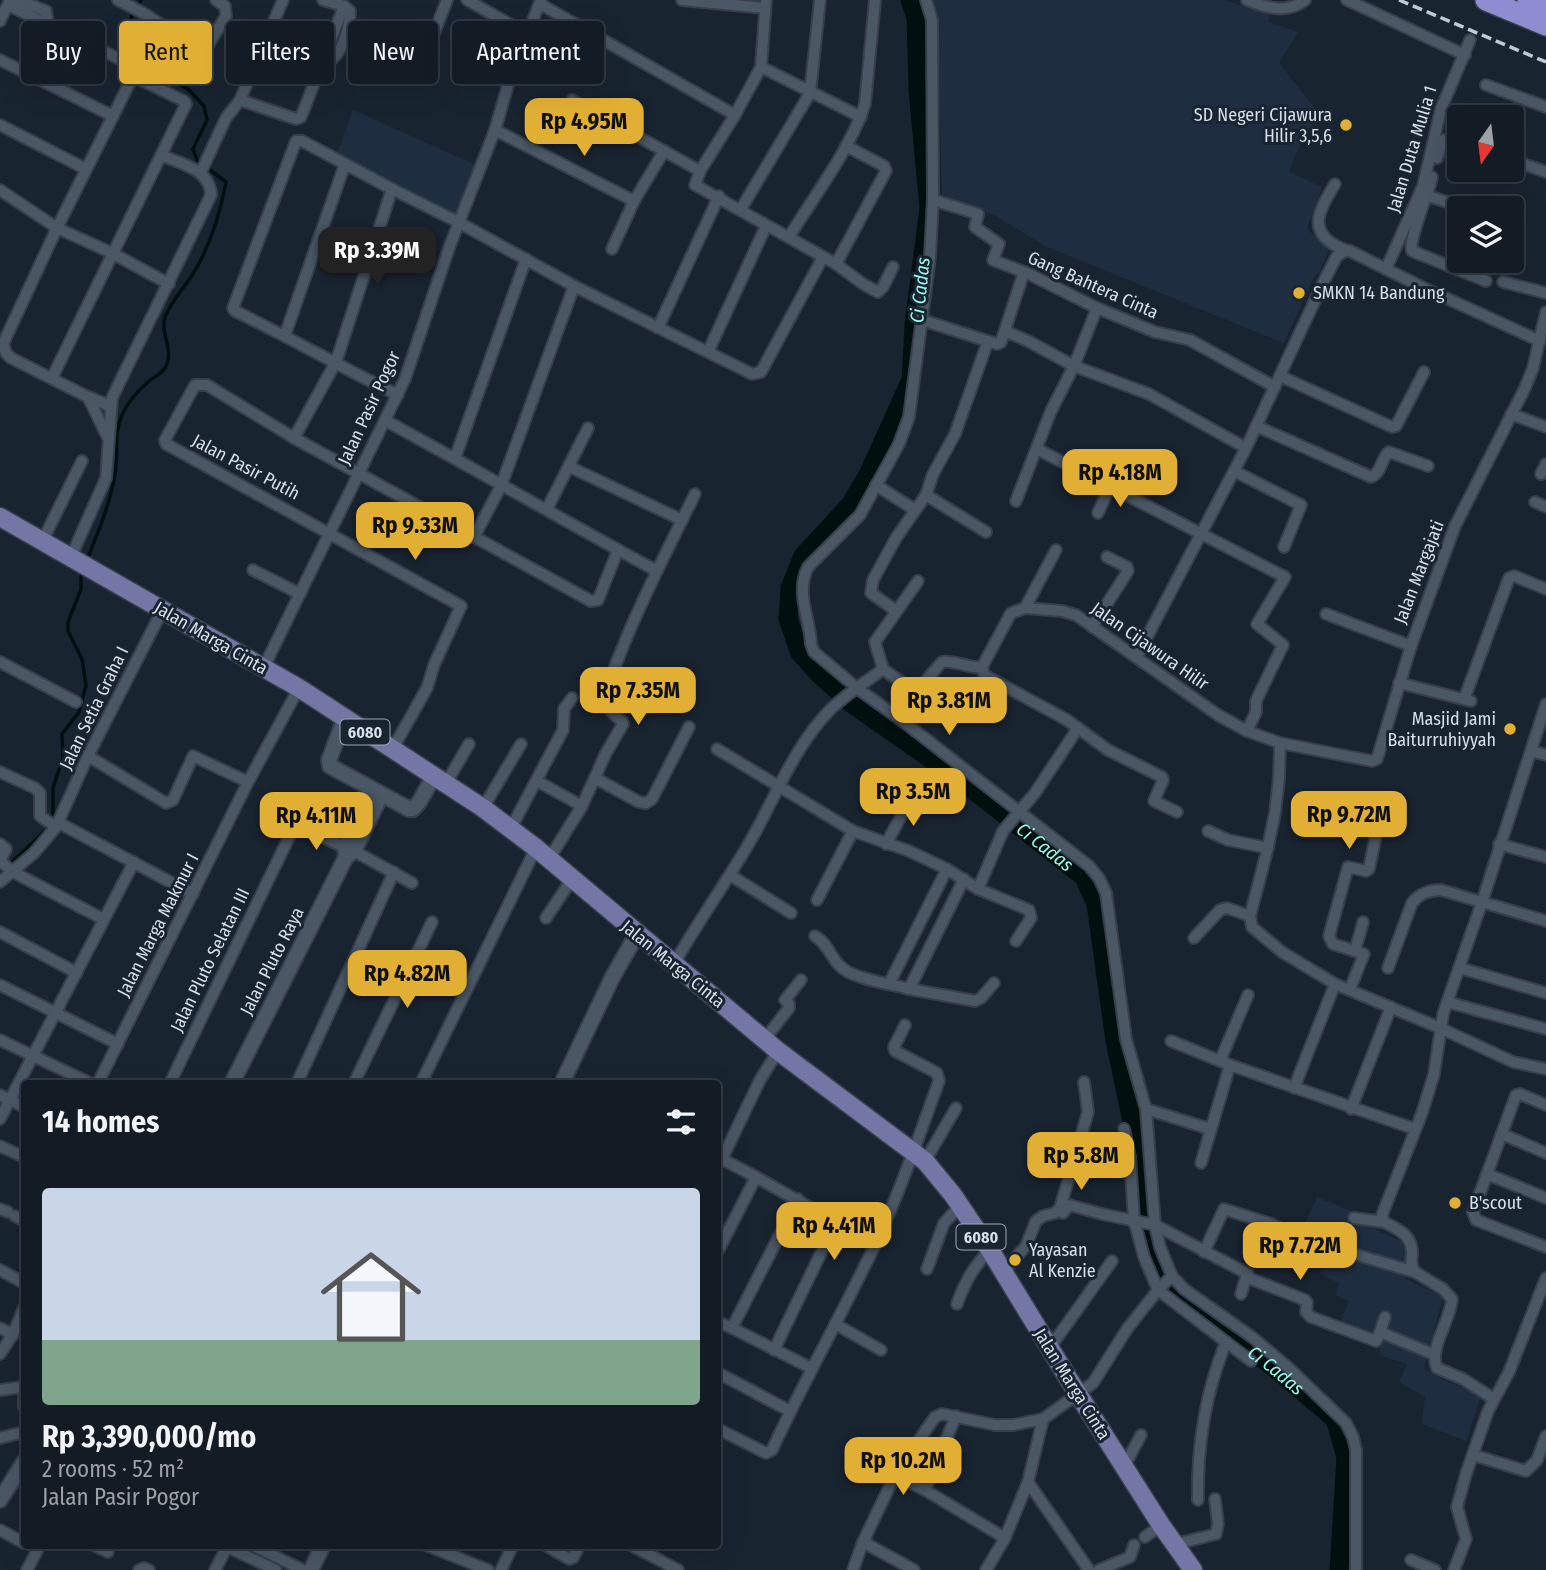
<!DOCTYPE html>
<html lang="en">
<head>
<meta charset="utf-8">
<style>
  :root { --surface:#131b25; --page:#1c242d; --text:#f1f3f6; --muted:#9da1a7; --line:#323942; --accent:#e1af34 }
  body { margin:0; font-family:"Fira Sans Condensed",sans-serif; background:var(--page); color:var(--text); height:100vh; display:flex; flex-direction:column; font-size:26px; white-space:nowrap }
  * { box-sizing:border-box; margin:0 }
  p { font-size:23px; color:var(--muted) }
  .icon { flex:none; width:38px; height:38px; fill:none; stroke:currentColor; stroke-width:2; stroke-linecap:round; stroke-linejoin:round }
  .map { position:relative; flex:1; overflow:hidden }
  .side { position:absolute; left:21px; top:1080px; width:700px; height:469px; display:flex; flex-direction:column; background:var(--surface); border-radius:7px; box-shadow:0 7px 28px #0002,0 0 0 2px var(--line) }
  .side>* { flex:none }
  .hud { position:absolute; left:21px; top:21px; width:700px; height:63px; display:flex; gap:14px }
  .needle { width:46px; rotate:194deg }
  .tools { position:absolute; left:1447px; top:105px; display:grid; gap:14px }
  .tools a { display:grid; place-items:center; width:77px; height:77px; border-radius:7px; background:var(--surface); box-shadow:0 7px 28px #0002,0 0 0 2px var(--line); font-size:35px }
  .price { position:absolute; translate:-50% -60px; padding:0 16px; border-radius:14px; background:var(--accent); color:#111; font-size:23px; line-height:46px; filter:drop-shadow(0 2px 4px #0008) }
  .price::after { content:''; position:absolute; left:50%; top:42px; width:21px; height:16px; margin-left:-10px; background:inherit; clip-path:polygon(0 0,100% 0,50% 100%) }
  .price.selected { background:#222; color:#fff }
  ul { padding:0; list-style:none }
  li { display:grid; align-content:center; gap:14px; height:371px; padding:0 21px }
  li span { display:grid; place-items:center; height:217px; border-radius:7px; color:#555 }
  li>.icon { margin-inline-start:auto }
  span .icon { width:126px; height:126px; fill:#fffc; stroke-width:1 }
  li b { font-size:30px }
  h2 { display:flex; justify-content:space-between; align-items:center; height:84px; padding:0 21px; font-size:30px }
  .tag { padding:0 24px; border-radius:7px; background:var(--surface); box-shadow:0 7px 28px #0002,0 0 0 2px var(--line); font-size:24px; line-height:63px }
  .tag.selected { background:var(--accent); color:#111 }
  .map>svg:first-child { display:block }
  .built { fill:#1e2e40 }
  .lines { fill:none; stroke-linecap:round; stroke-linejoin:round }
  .stream { stroke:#01100e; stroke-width:3.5 }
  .river { stroke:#01100e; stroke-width:19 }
  .minor-casing { stroke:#373f4b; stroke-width:14 }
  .tertiary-casing { stroke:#373f4b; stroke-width:18 }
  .primary-casing { stroke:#373f4b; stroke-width:21 }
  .motorway-casing { stroke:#373f4b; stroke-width:24 }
  .minor { stroke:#4a5765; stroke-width:10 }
  .tertiary { stroke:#4a5765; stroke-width:14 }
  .primary { stroke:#7477a6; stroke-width:18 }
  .motorway { stroke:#908cd2; stroke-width:21 }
  .rail { stroke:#c1c9d3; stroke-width:3.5; stroke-dasharray:10 5; stroke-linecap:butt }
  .poi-dot { fill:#e1af34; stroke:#192431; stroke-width:2.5 }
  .labels { text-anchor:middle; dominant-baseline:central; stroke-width:6; stroke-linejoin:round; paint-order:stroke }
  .shield { fill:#192431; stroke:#9ea7b1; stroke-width:2 }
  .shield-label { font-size:16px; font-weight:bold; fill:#d7dfe8 }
  .poi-label { font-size:18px; fill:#d7dfe8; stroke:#192431; text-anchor:start }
  .street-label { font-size:18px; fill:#d7dfe8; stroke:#192431 }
  .water-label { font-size:19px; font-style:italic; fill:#99f7ec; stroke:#192431 }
</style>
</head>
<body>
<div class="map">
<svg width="1546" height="1570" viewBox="0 0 1546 1570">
  <rect width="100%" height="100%" fill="#192431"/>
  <g class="built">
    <polygon points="931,0 1224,0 1270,15 1268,22 1298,32 1279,63 1316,110 1312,127 1306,130 1289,172 1322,187 1307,229 1329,249 1319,272 1313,279 1284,343 1045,246 994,215 942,199 938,22"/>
    <polygon points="353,110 478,166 456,216 337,154"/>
    <polygon points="1317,1197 1351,1211 1350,1218 1405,1243 1406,1279 1443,1297 1424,1369 1444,1380 1481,1395 1466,1441 1422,1424 1425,1397 1399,1382 1407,1364 1379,1355 1381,1346 1347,1330 1340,1324 1349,1301 1336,1295 1339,1283 1320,1274 1323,1261 1309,1253 1298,1239"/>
  </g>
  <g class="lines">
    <g class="stream">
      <path d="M87,560C98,532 111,502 115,473C119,453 113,435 122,415C127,403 138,391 148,382C155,376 164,373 167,364C173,348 160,333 165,317C172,300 185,287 194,272C211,244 220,214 226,182L197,160L193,149L207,120L204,106L188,89L165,77L149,64L132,29L131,18L141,0"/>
      <polyline points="53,815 53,788 63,758 62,734 79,712 86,685 82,659 68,631 68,622 81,589 81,577 83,570"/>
      <polyline points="12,862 47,829"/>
    </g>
    <path class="river" id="s1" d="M910,0L916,17L918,90L929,208L914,325L911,380L868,475L850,505L803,556L790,588L788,619L800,653L817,672L852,704L954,775L1084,877L1096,904L1115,1041L1136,1140L1145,1216L1159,1282L1271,1365L1335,1419L1346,1457L1339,1570"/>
    <g class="minor-casing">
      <g id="minor">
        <polyline points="18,0 46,11 48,24"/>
        <polyline points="118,0 145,14 204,53"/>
        <polyline points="467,0 527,34"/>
        <polyline points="682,0 765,8"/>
        <polyline points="766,0 761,67 735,115 700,171 695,185 836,264 886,171 884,166 846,146"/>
        <path d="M926,0L932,20L933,199L930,257L909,417L899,444L860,515L808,567C795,593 810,617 811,644L814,652L857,688L904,722L1089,866L1099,878L1106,893L1126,1039L1146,1109L1155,1225L1160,1247L1172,1276L1184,1289L1252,1337L1290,1369L1346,1423L1353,1437L1356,1450V1570"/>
        <path d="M1247,0C1266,8 1287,14 1305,0"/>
        <polyline points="1347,0 1465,55"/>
        <polyline points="540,4 735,115"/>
        <polyline points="8,5 132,65 133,76 57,228 3,344 6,353 11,358 88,397 110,406"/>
        <polyline points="0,21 10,0"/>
        <polyline points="433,36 447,0"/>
        <polyline points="0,60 113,116"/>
        <path d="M322,64C341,61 350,28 350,11L344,6"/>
        <polyline points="761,67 861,117"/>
        <polyline points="192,71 226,16 225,6 216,0"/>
        <polyline points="1486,85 1546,107"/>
        <polyline points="240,100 296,119 301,117 344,6 323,0"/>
        <polyline points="572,100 700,171"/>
        <polyline points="0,125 86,169"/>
        <polyline points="495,130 634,201 664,151"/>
        <polyline points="1437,158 1443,140 1460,142"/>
        <polyline points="1512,160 1546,172"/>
        <polyline points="201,172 226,118 240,100 283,0"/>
        <path d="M1432,177C1429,194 1408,239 1412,251L1486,281"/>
        <path d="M1335,184C1324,203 1307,225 1330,242C1336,246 1342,250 1350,251L1422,287L1540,341"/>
        <polyline points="392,189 458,222 574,286 752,374 761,372 823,257"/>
        <polyline points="0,190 57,228 112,253 169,284"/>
        <polyline points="1428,196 1466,208"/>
        <polyline points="933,200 978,214 975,227 999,244 993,260 995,261 1027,273 1097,308 1155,332 1190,340 1275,387"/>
        <polyline points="741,209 810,93 820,0"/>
        <polyline points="1512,223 1515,224"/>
        <path d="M789,237C814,196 850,150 865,104L875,0"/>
        <polyline points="612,249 634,201"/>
        <polyline points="836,264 863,284 878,292 883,287 893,267"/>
        <polyline points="1386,269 1423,186 1441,109 1470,40"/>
        <polyline points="1503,282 1546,293"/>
        <polyline points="922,320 997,344 1001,342 1024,272"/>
        <polyline points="658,328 719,196"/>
        <polyline points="1005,331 1028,341 1074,366 1149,394 1246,448"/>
        <polyline points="285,335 345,164"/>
        <polyline points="708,352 766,226"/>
        <polyline points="1280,376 1392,427 1396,426 1424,372"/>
        <polyline points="52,378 186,104 184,101 133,76"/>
        <polyline points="88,397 108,438"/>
        <polyline points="1511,414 1546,427"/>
        <path d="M386,421C477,470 566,522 657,571"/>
        <path d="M1256,426L1371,477C1382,473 1381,458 1389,452L1428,466"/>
        <path d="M294,438L336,362L392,189L302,141H296L233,308L235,311C290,338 343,368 398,395"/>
        <polyline points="1037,449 1285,577 1257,624 1283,645 1256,701 1256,712 1247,731"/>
        <polyline points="455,458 526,259"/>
        <polyline points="570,467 682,520"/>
        <polyline points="1234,471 1301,505 1284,547"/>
        <polyline points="1541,474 1546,464"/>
        <polyline points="876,485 915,510"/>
        <polyline points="926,495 986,532"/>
        <polyline points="1016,501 1051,411 1074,366 1097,308"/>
        <polyline points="1535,502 1546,507"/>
        <polyline points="547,509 588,428"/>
        <polyline points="1098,513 1110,486"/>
        <polyline points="474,537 501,486 574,286"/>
        <polyline points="43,540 82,461"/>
        <path d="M71,557L106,478L112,398L211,195C210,169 181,164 161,155"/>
        <polyline points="253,570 300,594"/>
        <polyline points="1025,608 1056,550"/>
        <polyline points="896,611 871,593 873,580 896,538 926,495 933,474 955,434 988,341"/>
        <polyline points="1326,614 1411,646"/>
        <polyline points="1092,627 1128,571 1127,567 1107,557"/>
        <polyline points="1137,656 1246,448 1325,279 1337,256 1345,251"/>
        <polyline points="0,662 76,702"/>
        <polyline points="982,667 984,675 1067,720 1108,750 1162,777 1163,780 1154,801 1177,812"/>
        <polyline points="263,669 405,379 449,248 495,130 512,71 541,0"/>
        <polyline points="883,669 875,642 918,581"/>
        <polyline points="1399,683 1471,701"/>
        <polyline points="1466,694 1509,578 1514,576 1546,589"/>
        <polyline points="1280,743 1372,761 1377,759 1411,646 1455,526 1525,388 1533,368 1546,312"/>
        <polyline points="717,749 853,831 909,851 947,869 978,889 1029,910 1031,918 1016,941"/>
        <polyline points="392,750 427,688 434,665 461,606 166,444 165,440 195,385 207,385 294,438 591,601 598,600 618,550"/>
        <polyline points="1531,751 1546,755"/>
        <polyline points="88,756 166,803 173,800 193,756 248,782"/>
        <polyline points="0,772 35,788 40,793 40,816 56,827"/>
        <polyline points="595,778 639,802 646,803 652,799 689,727"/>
        <polyline points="537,781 582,806"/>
        <polyline points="445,785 469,744"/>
        <polyline points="483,808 521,744"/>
        <polyline points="59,823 193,894"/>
        <polyline points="511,828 563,730 564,709 572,698"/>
        <polyline points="1208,831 1228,840 1268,848"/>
        <polyline points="0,844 6,849 0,861"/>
        <polyline points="886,844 912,796"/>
        <polyline points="1499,844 1546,857"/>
        <path d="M549,859L582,806L606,753L623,724L622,721C612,714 607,708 608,695C609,678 618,660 624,644C645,592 671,543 695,494"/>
        <polyline points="0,861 13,872 103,919"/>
        <polyline points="730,875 791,913"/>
        <polyline points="964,879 909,989 975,1001 981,998 994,983"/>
        <polyline points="0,882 34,853 56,827 88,756 163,609"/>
        <polyline points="978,889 1003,831 1035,793 1078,728"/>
        <polyline points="817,900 853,831"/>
        <polyline points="546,918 572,879"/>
        <polyline points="0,932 77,973"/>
        <path d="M815,936C828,944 830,956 840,966C852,979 892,984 909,989"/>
        <polyline points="1194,938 1220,910 1227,908 1250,916"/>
        <polyline points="1355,951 1363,922"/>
        <path d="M674,964C697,923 724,886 748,845C774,801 792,750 828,712C844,695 865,683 883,669C923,698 913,694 942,662C957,660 968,669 982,667L1011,613L1025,608L1062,611L1076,615L1218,715L1247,731L1280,743L1279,778L1275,813L1267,851L1250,916L1252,927L1282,952L1335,984L1440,1028L1513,1062L1546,1069"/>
        <path d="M1388,968L1412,903C1419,894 1430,890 1441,890L1546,921"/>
        <polyline points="1460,968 1546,993"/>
        <polyline points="889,984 947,869"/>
        <polyline points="0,985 118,1044"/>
        <polyline points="1350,989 1364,954 1333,944 1329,936 1348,867 1366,871 1369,869 1379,820"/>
        <polyline points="1447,1002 1546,1029"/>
        <polyline points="0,1040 90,1083"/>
        <polyline points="764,1040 789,1008 789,1004 785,1000 801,980"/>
        <polyline points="1171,1041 1230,1065 1415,1129"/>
        <polyline points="1220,1061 1248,995"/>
        <polyline points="98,1083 248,782 299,688"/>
        <polyline points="170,1083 294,827 297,826 354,851 412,883"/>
        <polyline points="297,1083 394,872"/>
        <polyline points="354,1083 432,922"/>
        <polyline points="421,1083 536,848"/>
        <polyline points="1294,1088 1335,984"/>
        <polyline points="0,1095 24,1107"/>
        <polyline points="1546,1105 1520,1094 1516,1095 1473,1212 1476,1220 1546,1247"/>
        <polyline points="1146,1109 1210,1129"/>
        <polyline points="1351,1109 1391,1007"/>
        <polyline points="0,1119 134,862"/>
        <polyline points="1124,1129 1130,1157 1134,1220 1144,1257 1158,1290 1251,1361"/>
        <polyline points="1502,1134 1546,1153"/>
        <polyline points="0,1146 24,1157"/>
        <polyline points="718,1157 756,1177"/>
        <polyline points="722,1159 760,1080 778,1051"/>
        <polyline points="925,1161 956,1108"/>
        <polyline points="1201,1163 1230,1065"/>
        <polyline points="1487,1174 1546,1198"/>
        <polyline points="798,1199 732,1328 811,1368"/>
        <polyline points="0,1209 8,1212"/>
        <polyline points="1063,1213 1069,1205 1102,1214 1155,1225 1248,1274 1246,1277 1305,1300 1307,1303 1306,1312 1311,1317 1376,1341 1380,1332 1435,1355"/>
        <polyline points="15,1216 24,1221"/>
        <polyline points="1354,1218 1384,1222"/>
        <polyline points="836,1222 876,1242"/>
        <polyline points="718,1251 756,1177 836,1222 774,1350"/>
        <polyline points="1204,1252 1224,1209 1271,1224 1296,1237 1415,1272"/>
        <polyline points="927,1269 944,1223 960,1206"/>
        <polyline points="0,1270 24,1283"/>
        <polyline points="1004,1271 1026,1246 1036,1221 1043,1216 1055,1213 1060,1208 1088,1112 1084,1082"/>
        <polyline points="1241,1294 1246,1277"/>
        <path d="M957,1304C965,1282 973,1267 990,1250"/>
        <polyline points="718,1322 732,1328"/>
        <polyline points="835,1324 881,1350"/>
        <polyline points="0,1328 13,1334"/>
        <polyline points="1380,1332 1385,1317"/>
        <polyline points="1049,1349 1112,1261"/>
        <polyline points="0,1354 13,1334 24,1308"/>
        <polyline points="718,1373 790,1411"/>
        <polyline points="24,1384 24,1406"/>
        <polyline points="0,1390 23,1387"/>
        <path d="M1494,1399L1463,1379L1437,1368C1428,1350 1451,1319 1452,1299L1443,1289L1415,1272C1411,1266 1411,1262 1412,1255C1413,1235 1399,1230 1384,1222L1382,1215L1422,1113L1434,1074L1443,1014L1482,902L1546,704"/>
        <polyline points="1043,1419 1028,1482 1089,1570"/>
        <path d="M718,1429L766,1453L772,1450C804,1381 842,1314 875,1245C900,1192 919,1136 939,1081L937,1073L895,1051L894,1047L905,1025"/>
        <polyline points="0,1438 24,1432"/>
        <polyline points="1473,1455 1526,1471 1537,1460 1546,1436"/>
        <polyline points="1124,1467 1141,1435"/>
        <polyline points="895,1475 863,1542 914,1570"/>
        <polyline points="925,1490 956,1416"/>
        <path d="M1198,1500C1197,1446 1206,1391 1226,1342"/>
        <polyline points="0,1530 24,1543"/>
        <polyline points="1145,1537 1161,1525"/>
        <polyline points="1005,1538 1028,1482"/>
        <polyline points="1176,1544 1216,1534 1218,1524 1215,1499"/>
        <polyline points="93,1545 108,1552"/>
        <polyline points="252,1545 303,1570"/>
        <polyline points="426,1545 488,1570"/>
        <polyline points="545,1545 569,1559 573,1558 580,1545"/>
        <polyline points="631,1545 678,1570"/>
        <polyline points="227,1547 276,1570"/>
        <polyline points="1411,1560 1435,1570"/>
        <polyline points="27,1570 40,1545"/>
        <polyline points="139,1570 144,1568 149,1570"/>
        <polyline points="215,1570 228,1545"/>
        <polyline points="501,1570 513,1545"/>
        <polyline points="853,1570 863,1542"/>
        <polyline points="986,1570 1005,1538 925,1490 895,1475 935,1417 942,1414 995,1425 1013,1425 1043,1419 1093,1383 1127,1329 1158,1290 1172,1276"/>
        <polyline points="1099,1570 1130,1557 1134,1545"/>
        <polyline points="1454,1570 1466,1539 1457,1507 1466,1474 1488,1411 1509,1372 1546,1278"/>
      </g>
    </g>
    <g class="tertiary-casing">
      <g id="tertiary">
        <polyline points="345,718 329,760 330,766 409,809 413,809 420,801 433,777"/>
        <polyline points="346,857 345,847 371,789"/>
        <polyline points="232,1083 346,857 354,851 381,795"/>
        <polyline points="562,1083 612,978 637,934"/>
        <polyline points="0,1500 24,1462"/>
        <polyline points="311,1570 323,1545"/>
      </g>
    </g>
    <g class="primary-casing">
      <polyline id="primary" points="0,517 299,688 483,808 536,848 778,1051 925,1161 953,1195 990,1250 1073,1386 1161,1525 1193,1570"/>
    </g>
    <g class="motorway-casing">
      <g id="motorway">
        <polyline points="1486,0 1546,25"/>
        <polyline points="1528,0 1546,8"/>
      </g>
    </g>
    <use href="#minor" class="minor"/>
    <use href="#tertiary" class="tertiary"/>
    <use href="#primary" class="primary"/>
    <use href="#motorway" class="motorway"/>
    <polyline class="rail" points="1399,0 1546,62"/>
  </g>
  <g class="poi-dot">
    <circle cx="1346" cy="125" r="7"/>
    <circle cx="1299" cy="293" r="7"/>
    <circle cx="1510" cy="729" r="7"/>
    <circle cx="1455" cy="1203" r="7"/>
    <circle cx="1015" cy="1260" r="7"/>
  </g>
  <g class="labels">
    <g class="shield">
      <rect x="340.5" y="719.5" width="49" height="25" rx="5"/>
      <rect x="956.5" y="1224.5" width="49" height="25" rx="5"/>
    </g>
    <g class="shield-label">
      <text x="365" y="732">6080</text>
      <text x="981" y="1237">6080</text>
    </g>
    <g class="poi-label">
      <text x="1332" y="115" text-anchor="end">SD Negeri Cijawura<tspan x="1332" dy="21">Hilir 3,5,6</tspan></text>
      <text x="1313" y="293">SMKN 14 Bandung</text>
      <text x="1496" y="719" text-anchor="end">Masjid Jami<tspan x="1496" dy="21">Baiturruhiyyah</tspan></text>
      <text x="1469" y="1203">B'scout</text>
      <text x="1029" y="1250">Yayasan<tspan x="1029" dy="21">Al Kenzie</tspan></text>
    </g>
    <g class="street-label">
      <text transform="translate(1412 149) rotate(-73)">Jalan Duta Mulia 1</text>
      <text transform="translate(1093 285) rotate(24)">Gang Bahtera Cinta</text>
      <text transform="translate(369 408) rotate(-65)">Jalan Pasir Pogor</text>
      <text transform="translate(246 467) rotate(28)">Jalan Pasir Putih</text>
      <text transform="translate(1419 572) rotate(-69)">Jalan Margajati</text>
      <text transform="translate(211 638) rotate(30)">Jalan Marga Cinta</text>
      <text transform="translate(1150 646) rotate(35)">Jalan Cijawura Hilir</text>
      <text transform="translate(94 708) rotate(-64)">Jalan Setia Graha I</text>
      <text transform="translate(158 925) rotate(-63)">Jalan Marga Makmur I</text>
      <text transform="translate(210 960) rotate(-64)">Jalan Pluto Selatan III</text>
      <text transform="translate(272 961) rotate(-63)">Jalan Pluto Raya</text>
      <text transform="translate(673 964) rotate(39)">Jalan Marga Cinta</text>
      <text transform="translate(1072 1384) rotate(58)">Jalan Marga Cinta</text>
    </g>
    <g class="water-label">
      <text transform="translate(920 290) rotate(-84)">Ci Cadas</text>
      <text stroke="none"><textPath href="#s1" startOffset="1006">Ci Cadas</textPath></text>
      <text stroke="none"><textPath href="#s1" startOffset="1615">Ci Cadas</textPath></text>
    </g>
  </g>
</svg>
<div class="tools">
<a><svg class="needle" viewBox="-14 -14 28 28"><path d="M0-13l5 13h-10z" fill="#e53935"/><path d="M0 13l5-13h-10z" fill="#9da1a7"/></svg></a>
<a><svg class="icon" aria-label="layers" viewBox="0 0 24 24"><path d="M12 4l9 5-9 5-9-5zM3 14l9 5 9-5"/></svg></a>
</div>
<b class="price" style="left:584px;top:158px">Rp 4.95M</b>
<b class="price selected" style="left:377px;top:287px">Rp 3.39M</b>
<b class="price" style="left:1120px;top:509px">Rp 4.18M</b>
<b class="price" style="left:415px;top:562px">Rp 9.33M</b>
<b class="price" style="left:638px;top:727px">Rp 7.35M</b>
<b class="price" style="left:949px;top:737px">Rp 3.81M</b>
<b class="price" style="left:913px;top:828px">Rp 3.5M</b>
<b class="price" style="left:1349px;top:851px">Rp 9.72M</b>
<b class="price" style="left:316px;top:852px">Rp 4.11M</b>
<b class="price" style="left:407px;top:1010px">Rp 4.82M</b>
<b class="price" style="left:1081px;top:1192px">Rp 5.8M</b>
<b class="price" style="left:834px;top:1262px">Rp 4.41M</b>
<b class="price" style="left:1300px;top:1282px">Rp 7.72M</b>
<b class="price" style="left:903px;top:1497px">Rp 10.2M</b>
<div class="hud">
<a class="tag">Buy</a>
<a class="tag selected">Rent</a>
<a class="tag">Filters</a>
<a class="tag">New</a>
<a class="tag">Apartment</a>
</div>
<section class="side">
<h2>14 homes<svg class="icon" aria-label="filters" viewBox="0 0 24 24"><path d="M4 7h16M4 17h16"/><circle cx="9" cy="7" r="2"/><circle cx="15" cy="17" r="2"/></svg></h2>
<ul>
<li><span style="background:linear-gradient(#c9d6e8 70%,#7fa58c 0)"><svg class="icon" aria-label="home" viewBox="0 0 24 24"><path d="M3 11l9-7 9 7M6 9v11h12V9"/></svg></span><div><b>Rp 3,390,000/mo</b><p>2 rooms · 52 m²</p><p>Jalan Pasir Pogor</p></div></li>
</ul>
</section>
</div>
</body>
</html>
